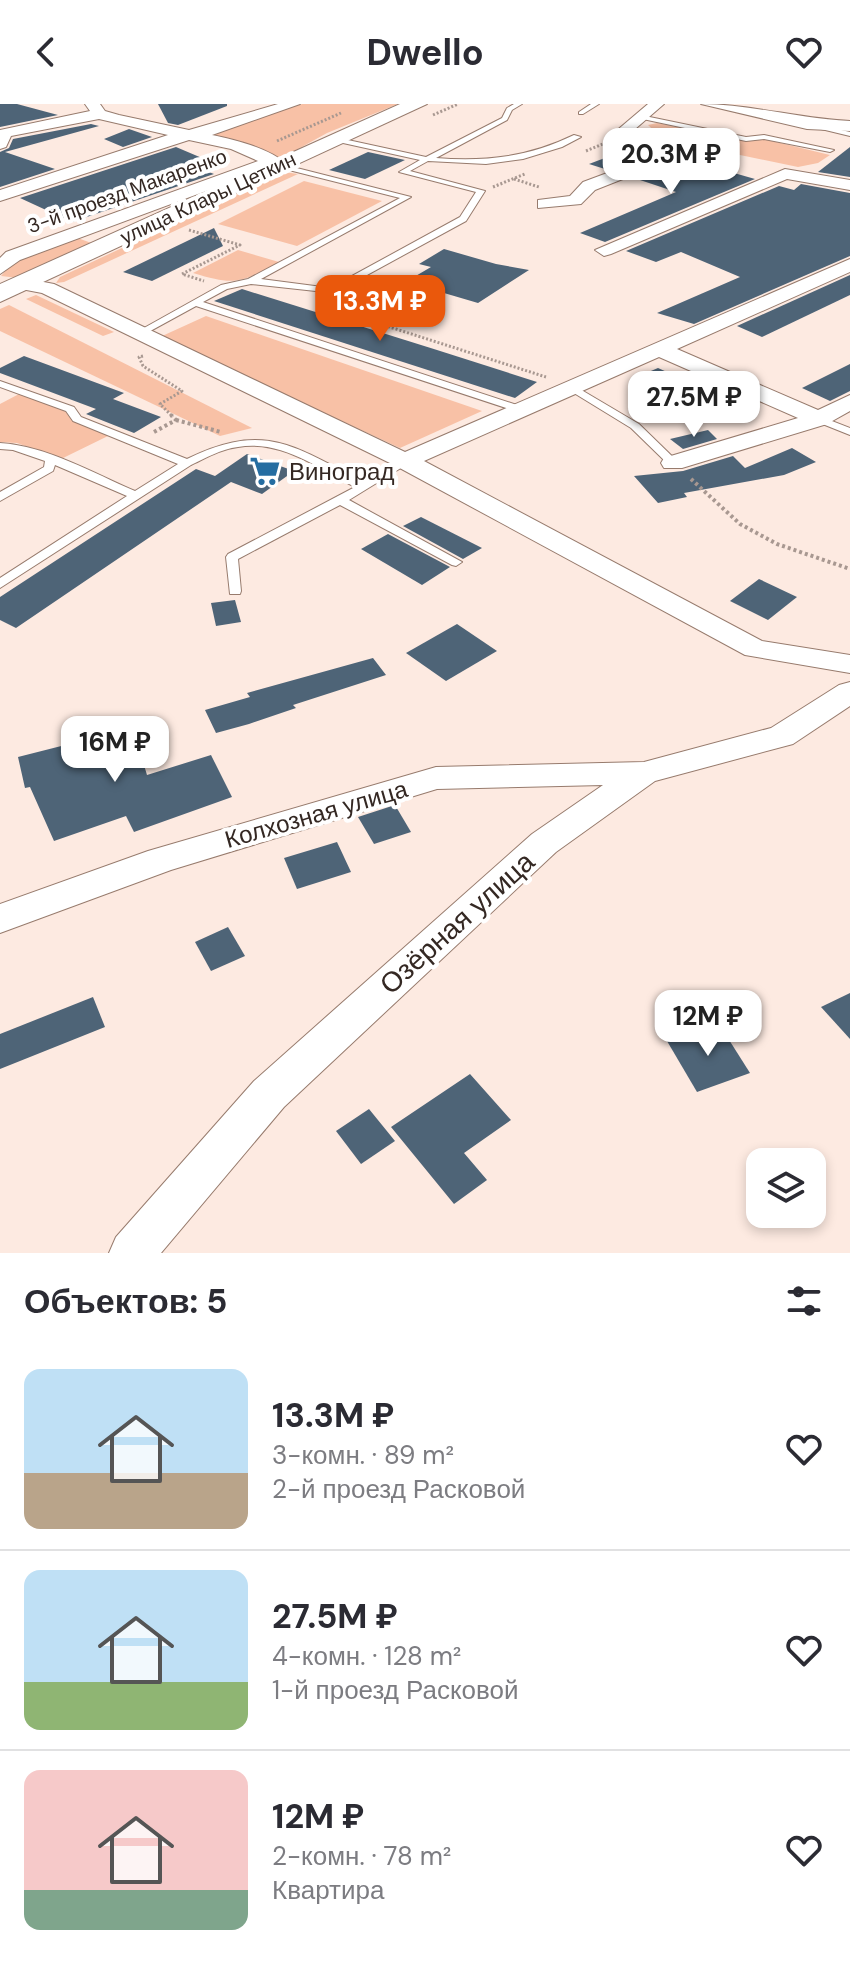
<!DOCTYPE html>
<html lang="ru">
<head>
<meta charset="utf-8">
<style>
  :root { --surface:#fff; --page:#f7f7f7; --text:#2b2b33; --muted:#7c7c81; --line:#e1e1e2; --accent:#ea580c }
  body { margin:0; font-family:"DM Sans",sans-serif; background:var(--page); color:var(--text); height:100vh; display:flex; flex-direction:column; font-size:30px; white-space:nowrap }
  * { box-sizing:border-box; margin:0 }
  p { font-size:26px; color:var(--muted) }
  .icon { flex:none; width:44px; height:44px; fill:none; stroke:currentColor; stroke-width:2; stroke-linecap:round; stroke-linejoin:round }
  .map { position:relative; height:1149px; overflow:hidden }
  .drawer { display:flex; flex-direction:column; background:var(--surface); flex:1 }
  .drawer>* { flex:none }
  .tools { position:absolute; left:746px; top:1044px; display:grid; gap:16px }
  .tools a { display:grid; place-items:center; width:80px; height:80px; border-radius:16px; background:var(--surface); box-shadow:0 4px 12px #0003; font-size:40px }
  .price { position:absolute; translate:-50% -68px; padding:0 18px; border-radius:16px; background:#fff; color:#222; font-size:26px; line-height:52px; filter:drop-shadow(0 2px 4px #0008) }
  .price::after { content:''; position:absolute; left:50%; top:48px; width:24px; height:18px; margin-left:-12px; background:inherit; clip-path:polygon(0 0,100% 0,50% 100%) }
  .price.active { background:var(--accent); color:#fff }
  ul { padding:0; list-style:none }
  li { display:flex; align-items:center; gap:24px; height:200px; padding:0 24px }
  li+li { border-top:2px solid var(--line) }
  li span { display:grid; place-items:center; flex:none; width:224px; height:160px; border-radius:16px; color:#555 }
  li>.icon { margin-inline-start:auto }
  span .icon { width:96px; height:96px; fill:#fffc; stroke-width:1 }
  li b { font-size:34px }
  h2 { display:flex; justify-content:space-between; align-items:center; height:96px; padding:0 24px; font-size:34px }
  header { display:flex; justify-content:space-between; align-items:center; height:104px; padding:0 24px; background:var(--surface); font-size:36px; font-weight:700 }
  .map>svg:first-child { display:block }
  .green { fill:#f8c1a6 }
  .building { fill:#4e6477 }
  .lines { fill:none; stroke-linecap:round; stroke-linejoin:round }
  .lane-casing { stroke:#977b6d; stroke-width:2 }
  .street-casing { stroke:#977b6d; stroke-width:2 }
  .secondary-casing { stroke:#977b6d; stroke-width:2 }
  .path-far1 { stroke:#a89891; stroke-width:3; stroke-dasharray:2 2; stroke-linecap:butt }
  .path { stroke:#a89891; stroke-width:4; stroke-dasharray:3 3; stroke-linecap:butt }
  .lane { fill:#fff; fill-rule:evenodd }
  .street { fill:#fff; fill-rule:evenodd }
  .secondary { fill:#fff; fill-rule:evenodd }
  .labels { text-anchor:middle; dominant-baseline:central; stroke-width:8; stroke-linejoin:round; paint-order:stroke }
  .far-street-label { font-size:20px; fill:#342823; stroke:#fff }
  .poi-label { font-size:24px; fill:#342823; stroke:#fff; text-anchor:start }
  .street-label { font-size:24px; fill:#342823; stroke:#fff }
  .near-street-label { font-size:28px; fill:#342823; stroke:#fff }
</style>
</head>
<body>
<header><svg class="icon" aria-label="back" viewBox="0 0 24 24"><path d="M15 5l-7 7 7 7"/></svg>Dwello<svg class="icon" aria-label="heart" viewBox="0 0 24 24"><path d="M12 20l-8-8c-3-5 5-10 8-4 3-6 11-1 8 4z"/></svg></header>
<div class="map">
<svg width="850" height="1149" viewBox="0 0 850 1149">
  <rect width="100%" height="100%" fill="#fdeae1"/>
  <g class="green">
    <polygon points="302,0 398,0 327,29 280,55 209,30"/>
    <polygon points="657,19 738,35 768,36 830,51 818,59 798,63 663,35 648,21"/>
    <polygon points="284,68 298,70 64,178 56,179 60,173"/>
    <polygon points="304,77 382,97 297,142 218,120"/>
    <polygon points="75,133 94,140 19,174 1,172 17,153"/>
    <path d="M238,146L279,158C240,179 236,182 193,169Z"/>
    <polygon points="36,191 114,228 103,232 26,195"/>
    <polygon points="9,201 252,324 220,332 0,227 0,205"/>
    <polygon points="206,212 482,307 400,344 160,233"/>
    <polygon points="19,290 65,307 72,316 108,332 61,355 17,339 0,338 0,300"/>
  </g>
  <g class="building">
    <polygon points="0,0 17,0 58,11 0,23"/>
    <polygon points="158,0 227,0 227,2 178,21 168,19"/>
    <polygon points="91,20 99,22 5,48 55,65 0,83 0,48 9,44 13,35"/>
    <polygon points="129,25 152,33 123,43 104,35"/>
    <polygon points="639,41 658,47 608,66 589,60"/>
    <polygon points="176,43 209,57 193,62 214,70 72,118 20,94"/>
    <polygon points="850,43 850,73 818,68"/>
    <polygon points="368,48 405,56 365,75 329,66"/>
    <polygon points="683,54 687,55 677,69 683,73 699,59 755,75 605,138 580,129 676,88 634,74"/>
    <polygon points="801,80 850,89 850,152 694,220 657,209 740,173 681,148 656,158 626,147 779,82 794,86"/>
    <polygon points="214,124 223,142 152,177 123,168"/>
    <polygon points="444,145 496,160 529,166 478,199 444,189 436,194 397,183 431,163 419,160"/>
    <polygon points="850,171 850,191 762,233 737,222"/>
    <polygon points="242,185 437,246 537,278 515,294 214,197"/>
    <polygon points="24,252 124,289 113,295 161,313 134,329 86,310 96,305 0,269 0,264"/>
    <polygon points="850,260 850,287 830,297 802,284"/>
    <polygon points="658,264 687,277 661,289 632,275"/>
    <polygon points="708,326 717,335 683,345 670,335"/>
    <polygon points="792,344 816,358 784,371 684,389 687,393 658,399 634,372 683,367 733,352 745,364"/>
    <polygon points="247,350 294,367 262,390 231,378 16,524 0,516 0,493 196,365 215,372"/>
    <polygon points="421,413 482,444 463,455 403,422"/>
    <polygon points="388,430 450,463 422,481 361,445"/>
    <polygon points="759,475 797,493 768,516 730,497"/>
    <polygon points="235,496 241,518 216,522 211,499"/>
    <polygon points="457,520 497,547 446,577 406,549"/>
    <polygon points="373,554 386,571 293,601 296,604 249,620 216,629 205,606 250,593 247,589"/>
    <polygon points="132,621 147,671 211,651 232,693 134,728 126,712 54,737 30,683 25,684 18,653 81,637 79,631"/>
    <polygon points="395,701 411,728 374,740 358,713"/>
    <polygon points="337,738 351,768 297,785 284,754"/>
    <polygon points="228,823 245,852 211,867 195,838"/>
    <polygon points="850,889 850,935 821,903"/>
    <polygon points="93,893 105,923 0,965 0,930"/>
    <polygon points="719,920 750,969 697,988 667,937"/>
    <polygon points="470,970 511,1016 464,1049 487,1076 454,1100 391,1023"/>
    <polygon points="369,1005 395,1037 361,1060 336,1027"/>
  </g>
  <g class="lines">
    <g class="lane-casing">
      <g id="lane">
        <path d="M514,0H522L512,6L507,16L436,54C485,58 529,53 574,31L581,33L562,43L523,55L486,60L428,57L410,67L485,87L466,117L334,189L251,180L227,185L203,198L526,304V308H518L196,202L143,231L135,229L221,181L248,175L400,94L277,63V59L411,93L261,175L330,184L460,113L476,88L399,68L420,56L334,37V33L426,53L502,14L507,4Z"/>
        <polygon points="591,0 599,0 583,10 579,10 579,8"/>
        <polygon points="640,11 746,33 764,31 834,46 830,48 764,35 746,37 638,14"/>
        <polygon points="819,21 850,28 850,32 817,24"/>
        <polygon points="682,43 704,49 684,70 680,68 695,50 682,47"/>
        <path d="M0,277L74,303L81,313L187,355C265,317 293,342 364,378L401,355H409V359L349,396L462,458L456,462L452,461L340,401L238,455L241,487L240,490H230L226,453L228,450L355,383C320,365 280,335 238,343C221,345 206,354 191,361L0,484V474L127,392L55,361L53,367L0,397V388L44,363L45,357L13,346L0,345V339C47,342 93,369 135,387L178,360L73,317L66,307L0,283Z"/>
        <polygon points="573,281 639,320 677,357 677,361 669,361 631,324 569,286 569,282"/>
        <polygon points="819,312 850,324 850,331 815,317 814,315"/>
      </g>
    </g>
    <g class="street-casing">
      <g id="street">
        <path d="M85,0H100L105,7L119,11L189,26L278,0H300L212,31C236,36 269,44 288,61L286,64L271,63L20,156L0,170V154L6,148L258,57L231,45L189,36L0,97V86L168,31L99,15L11,32L6,43L0,45V26L90,7Z"/>
        <polygon points="648,0 664,0 634,26 691,42 691,48 595,86 581,100 538,104 538,96 570,92 583,78 669,46 615,28"/>
        <path d="M701,0C751,0 800,15 850,17V27L807,25Z"/>
        <polygon points="785,65 850,76 850,86 787,75 611,150 604,152 595,146"/>
        <polygon points="850,155 850,168 677,245 818,306 850,291 850,307 827,320 682,364 664,364 661,359 664,354 798,314 659,253 424,357 762,537 850,551 850,569 745,551 396,362 42,189 16,184 13,180 23,174 54,180 405,348"/>
        <polygon points="850,578 850,602 793,640 655,677 556,748 284,1003 161,1149 109,1149 116,1133 254,977 532,730 603,681 437,685 171,766 0,829 0,800 148,747 436,663 644,658 771,624 839,581"/>
      </g>
    </g>
    <g class="secondary-casing">
      <polygon id="secondary" points="400,0 427,0 0,198 0,180"/>
    </g>
    <g class="path-far1">
      <polyline points="433,11 458,0"/>
      <polyline points="277,37 341,9"/>
      <polyline points="586,47 610,37"/>
      <polyline points="514,75 539,83"/>
      <polyline points="493,83 525,70"/>
      <polyline points="189,126 240,141 182,170 204,177"/>
      <polyline points="327,203 546,273"/>
      <polyline points="143,252 139,253 143,262 182,287 160,300 173,313"/>
    </g>
    <g class="path">
      <polyline points="176,316 221,328"/>
      <polyline points="154,328 176,316 171,311"/>
      <polyline points="691,375 740,420 777,440 850,465"/>
    </g>
    <use href="#lane" class="lane"/>
    <use href="#street" class="street"/>
    <use href="#secondary" class="secondary"/>
  </g>
  <defs>
    <g id="supermarket-bare" transform="scale(2.4)"><path d="M-6-5.5h2.5l.6 2H6L4.5 2H-2.5L-4.4-4H-6ZM-1.5 3.2a1.3 1.3 0 1 0 .1 0ZM3 3.2a1.3 1.3 0 1 0 .1 0Z" fill="#256da1" stroke="#fff" stroke-width="2.5" paint-order="stroke"/></g>
  </defs>
  <g fill-rule="evenodd">
    <use href="#supermarket-bare" x="265" y="367"/>
  </g>
  <g class="labels">
    <g class="far-street-label">
      <text transform="translate(127 87) rotate(-20)">3-й проезд Макаренко</text>
      <text transform="translate(208 94) rotate(-25)">улица Клары Цеткин</text>
    </g>
    <g class="poi-label">
      <text x="289" y="367">Виноград</text>
    </g>
    <g class="street-label">
      <text transform="translate(316 710) rotate(-16)">Колхозная улица</text>
    </g>
    <g class="near-street-label">
      <text transform="translate(457 819) rotate(-42)">Озёрная улица</text>
    </g>
  </g>
</svg>
<div class="tools">
<a><svg class="icon" aria-label="layers" viewBox="0 0 24 24"><path d="M12 4l9 5-9 5-9-5zM3 14l9 5 9-5"/></svg></a>
</div>
<b class="price" style="left:671px;top:92px">20.3M ₽</b>
<b class="price active" style="left:380px;top:239px">13.3M ₽</b>
<b class="price" style="left:694px;top:335px">27.5M ₽</b>
<b class="price" style="left:115px;top:680px">16M ₽</b>
<b class="price" style="left:708px;top:954px">12M ₽</b>
</div>
<section class="drawer">
<h2>Объектов: 5<svg class="icon" aria-label="filters" viewBox="0 0 24 24"><path d="M4 7h16M4 17h16"/><circle cx="9" cy="7" r="2"/><circle cx="15" cy="17" r="2"/></svg></h2>
<ul>
<li><span style="background:linear-gradient(#bfe0f5 65%,#b9a48a 0)"><svg class="icon" aria-label="home" viewBox="0 0 24 24"><path d="M3 11l9-7 9 7M6 9v11h12V9"/></svg></span><div><b>13.3M ₽</b><p>3-комн. · 89 m²</p><p>2-й проезд Расковой</p></div><svg class="icon" aria-label="heart" viewBox="0 0 24 24"><path d="M12 20l-8-8c-3-5 5-10 8-4 3-6 11-1 8 4z"/></svg></li>
<li><span style="background:linear-gradient(#bfe0f5 70%,#8fb573 0)"><svg class="icon" aria-label="home" viewBox="0 0 24 24"><path d="M3 11l9-7 9 7M6 9v11h12V9"/></svg></span><div><b>27.5M ₽</b><p>4-комн. · 128 m²</p><p>1-й проезд Расковой</p></div><svg class="icon" aria-label="heart" viewBox="0 0 24 24"><path d="M12 20l-8-8c-3-5 5-10 8-4 3-6 11-1 8 4z"/></svg></li>
<li><span style="background:linear-gradient(#f6c9c9 75%,#7fa58c 0)"><svg class="icon" aria-label="home" viewBox="0 0 24 24"><path d="M3 11l9-7 9 7M6 9v11h12V9"/></svg></span><div><b>12M ₽</b><p>2-комн. · 78 m²</p><p>Квартира</p></div><svg class="icon" aria-label="heart" viewBox="0 0 24 24"><path d="M12 20l-8-8c-3-5 5-10 8-4 3-6 11-1 8 4z"/></svg></li>
</ul>
</section>
</body>
</html>
